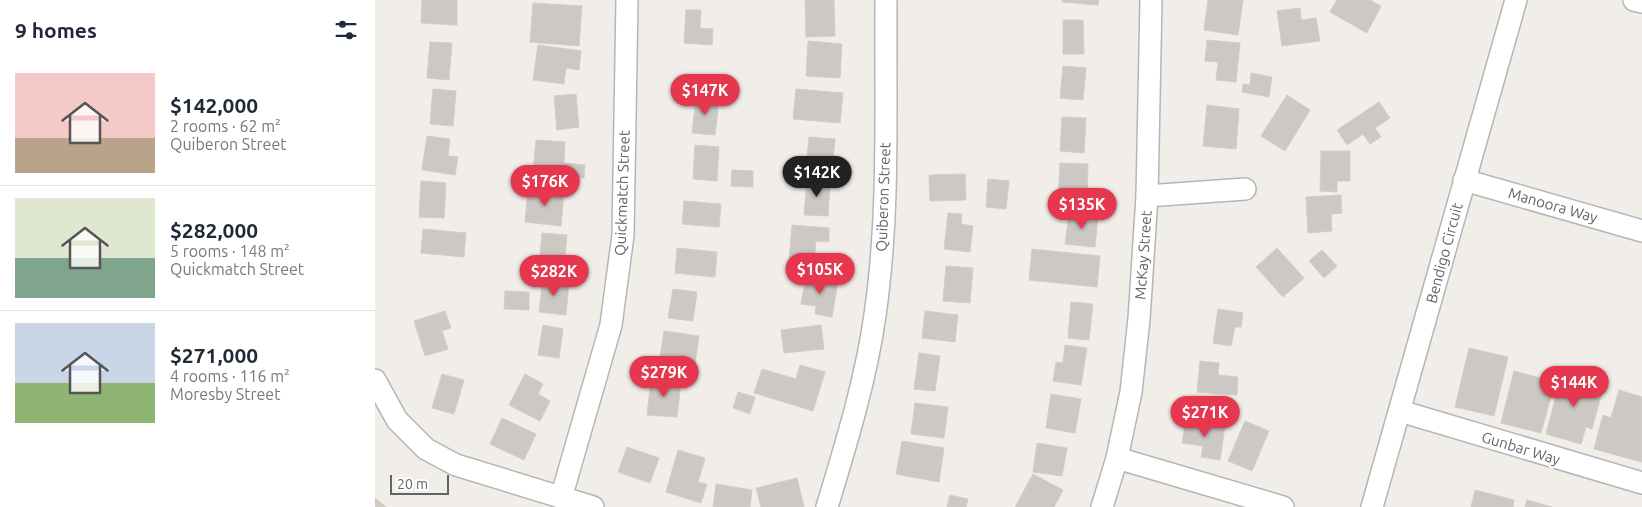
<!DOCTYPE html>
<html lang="en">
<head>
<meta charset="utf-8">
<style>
  :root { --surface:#fff; --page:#f6f6f7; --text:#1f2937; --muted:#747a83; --line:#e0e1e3; --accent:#e7374f }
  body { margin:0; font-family:Ubuntu,sans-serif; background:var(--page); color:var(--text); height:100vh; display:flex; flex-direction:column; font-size:19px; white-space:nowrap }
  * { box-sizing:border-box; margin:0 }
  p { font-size:16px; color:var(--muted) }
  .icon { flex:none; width:28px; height:28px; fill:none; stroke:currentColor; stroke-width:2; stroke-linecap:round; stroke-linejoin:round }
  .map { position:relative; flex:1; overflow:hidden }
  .sheet { display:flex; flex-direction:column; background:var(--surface); width:375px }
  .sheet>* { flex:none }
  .scale { position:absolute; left:15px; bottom:12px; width:59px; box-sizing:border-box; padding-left:5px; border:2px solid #5f6467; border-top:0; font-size:14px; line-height:18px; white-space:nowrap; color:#5f6467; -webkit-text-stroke:4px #fff; paint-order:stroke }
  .price { position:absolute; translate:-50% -42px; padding:0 11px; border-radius:18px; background:var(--accent); color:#fff; font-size:16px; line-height:32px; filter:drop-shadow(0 1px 2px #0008) }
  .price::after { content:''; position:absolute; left:50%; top:30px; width:15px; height:11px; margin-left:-8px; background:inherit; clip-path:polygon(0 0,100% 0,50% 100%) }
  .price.on { background:#222; color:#fff }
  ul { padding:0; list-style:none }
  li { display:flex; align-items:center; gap:15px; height:125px; padding:0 15px }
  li+li { border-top:1px solid var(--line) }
  li span { display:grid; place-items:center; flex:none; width:140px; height:100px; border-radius:0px; color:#555 }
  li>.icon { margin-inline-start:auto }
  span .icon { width:60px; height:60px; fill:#fffc; stroke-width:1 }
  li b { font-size:21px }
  h2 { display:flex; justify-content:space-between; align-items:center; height:60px; padding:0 15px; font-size:21px }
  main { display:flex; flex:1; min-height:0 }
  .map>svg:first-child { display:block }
  .building { fill:#ccc8c4; stroke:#d5cdc6 }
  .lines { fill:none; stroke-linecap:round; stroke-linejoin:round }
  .minor-casing { stroke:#b3b6b9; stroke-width:24 }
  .minor { stroke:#fff; stroke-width:21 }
  .labels { text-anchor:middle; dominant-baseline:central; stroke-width:4.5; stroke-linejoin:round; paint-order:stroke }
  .street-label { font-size:15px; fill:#5f6467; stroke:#fff }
</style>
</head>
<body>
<main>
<section class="sheet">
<h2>9 homes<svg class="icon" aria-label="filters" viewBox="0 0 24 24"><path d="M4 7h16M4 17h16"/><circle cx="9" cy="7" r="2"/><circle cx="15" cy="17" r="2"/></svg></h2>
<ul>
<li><span style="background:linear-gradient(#f6c9c9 65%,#b9a48a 0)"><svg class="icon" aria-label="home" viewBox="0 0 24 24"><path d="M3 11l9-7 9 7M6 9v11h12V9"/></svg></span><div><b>$142,000</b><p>2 rooms · 62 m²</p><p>Quiberon Street</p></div></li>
<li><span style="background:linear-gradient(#dfe7d0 60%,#7fa58c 0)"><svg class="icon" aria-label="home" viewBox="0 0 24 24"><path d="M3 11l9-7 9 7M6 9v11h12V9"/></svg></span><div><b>$282,000</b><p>5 rooms · 148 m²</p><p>Quickmatch Street</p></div></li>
<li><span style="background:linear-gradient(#c9d6e8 60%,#8fb573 0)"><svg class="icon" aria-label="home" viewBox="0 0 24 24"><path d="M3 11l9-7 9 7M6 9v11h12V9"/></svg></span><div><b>$271,000</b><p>4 rooms · 116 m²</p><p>Moresby Street</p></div></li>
</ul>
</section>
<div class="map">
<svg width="1267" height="507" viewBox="0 0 1267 507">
  <rect width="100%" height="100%" fill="#f1ede8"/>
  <g class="building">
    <polygon points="47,0 82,0 82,25 46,23"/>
    <polygon points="430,0 459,0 460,36 431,37"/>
    <polygon points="687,0 724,0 723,5 687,2"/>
    <polygon points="833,0 868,0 863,35 829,30"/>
    <polygon points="962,0 995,0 1006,6 992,33 955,12"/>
    <polygon points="158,3 207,6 204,46 155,42"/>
    <polygon points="925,8 926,20 941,18 945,41 907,46 902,11"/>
    <polygon points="311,10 326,10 325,28 338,29 337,45 309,43"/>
    <polygon points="688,20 708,20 709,54 688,54"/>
    <polygon points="832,40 865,43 861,82 841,80 843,62 830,61"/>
    <polygon points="433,41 467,44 465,78 431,76"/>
    <polygon points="55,42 77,43 74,80 52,78"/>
    <polygon points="163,45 206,51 204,70 191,68 189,84 158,80"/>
    <polygon points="688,66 711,68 708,100 685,98"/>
    <polygon points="876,73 897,77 894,97 867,92 868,84 875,85"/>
    <polygon points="58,89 81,91 78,126 55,124"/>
    <polygon points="421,89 468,93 465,123 418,119"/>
    <polygon points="201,94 204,127 182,130 179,96"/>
    <polygon points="912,95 935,110 910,151 886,136"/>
    <polygon points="321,98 344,100 340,135 317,133"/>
    <polygon points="1004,102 1015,118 1000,128 1006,137 995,144 988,134 972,145 962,130"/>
    <polygon points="832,105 864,109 861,149 828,146"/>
    <polygon points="687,117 711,118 709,153 685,151"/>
    <polygon points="52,136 75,139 73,156 83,157 80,175 47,170"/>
    <polygon points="434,137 460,139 457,170 431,168"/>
    <polygon points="161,140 190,142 189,163 210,165 209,178 158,173"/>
    <polygon points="320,145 344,147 342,181 318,179"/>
    <polygon points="946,151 975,151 975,181 962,181 962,192 945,191"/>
    <polygon points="685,163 713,164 712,199 683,198"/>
    <polygon points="357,170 378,171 378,187 356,186"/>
    <polygon points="590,174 591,200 555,201 554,175"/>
    <polygon points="613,179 634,181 631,209 611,207"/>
    <polygon points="432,180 455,182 453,216 429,215"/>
    <polygon points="46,181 71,183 69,218 44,217"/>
    <polygon points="153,189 189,192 186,226 150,222"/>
    <polygon points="966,195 967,213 956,214 957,231 933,233 931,197"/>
    <polygon points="309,201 346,204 344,227 307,224"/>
    <polygon points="573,213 587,214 586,224 598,226 595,252 569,249"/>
    <polygon points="694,213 723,216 720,247 690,244"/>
    <polygon points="417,225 454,228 454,242 441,241 439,262 414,261"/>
    <polygon points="48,229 91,233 89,257 46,253"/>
    <polygon points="167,233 192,235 189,269 164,267"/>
    <polygon points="302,248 342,252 340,277 300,273"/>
    <polygon points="902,248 929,278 908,297 881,267"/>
    <polygon points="657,249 725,256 722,287 654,280"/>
    <polygon points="947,250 962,266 949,278 934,261"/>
    <polygon points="571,266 598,268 595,303 568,301"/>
    <polygon points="431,276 463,281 457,317 440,314 441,306 426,304"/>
    <polygon points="168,278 194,281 191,315 164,312"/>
    <polygon points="298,289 322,292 318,321 293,318"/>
    <polygon points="130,291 154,292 154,310 129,309"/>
    <polygon points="696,302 718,304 714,340 693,338"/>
    <polygon points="843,309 868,313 866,327 860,327 856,346 838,343"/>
    <polygon points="70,311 76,328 67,331 73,349 50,356 39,321"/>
    <polygon points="550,311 583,315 580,342 547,338"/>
    <polygon points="168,325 188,329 184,358 163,355"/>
    <polygon points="446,325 449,349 409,353 406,330"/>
    <polygon points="289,331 324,336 319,370 284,364"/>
    <polygon points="690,345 712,348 706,385 678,381 681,362 688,363"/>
    <polygon points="1094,348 1133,357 1119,416 1080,407"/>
    <polygon points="544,353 565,356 560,391 539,389"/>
    <polygon points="825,361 844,363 843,375 863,377 862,395 822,392"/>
    <polygon points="425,365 450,372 438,411 379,393 387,369 421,379"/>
    <polygon points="1139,371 1180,382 1166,433 1126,423"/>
    <polygon points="67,374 89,380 79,414 57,408"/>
    <polygon points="150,374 168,384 163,394 175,401 165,421 134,405"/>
    <polygon points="1187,374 1229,385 1217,429 1211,427 1206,444 1171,434"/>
    <polygon points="276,379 306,382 302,417 272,415"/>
    <polygon points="1244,390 1267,397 1267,462 1219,449 1228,415 1236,418"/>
    <polygon points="363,392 380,397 375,414 358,408"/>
    <polygon points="676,394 706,399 700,433 671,428"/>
    <polygon points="540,403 573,407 569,438 536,434"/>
    <polygon points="127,418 161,434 149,460 115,444"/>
    <polygon points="811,420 850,426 845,460 826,457 828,446 807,443"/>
    <polygon points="870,421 894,431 877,471 853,461"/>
    <polygon points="527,441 569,448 564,482 521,474"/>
    <polygon points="662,443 692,448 687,476 658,472"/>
    <polygon points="252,447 284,458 275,483 243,472"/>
    <polygon points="303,450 330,458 323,482 332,484 326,503 291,492"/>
    <polygon points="658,474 688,490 679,507 640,507"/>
    <polygon points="422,478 429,507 386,507 381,488"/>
    <polygon points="341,484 377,490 375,507 338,507"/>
    <polygon points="1100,490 1139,500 1138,507 1096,507"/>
    <polygon points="575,495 593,499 591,507 572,507"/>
    <polygon points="0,498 11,507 0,507"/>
    <polygon points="1152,500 1177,507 1150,507"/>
  </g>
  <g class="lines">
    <g class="minor-casing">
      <g id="minor">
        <polyline points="1259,0 1267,2"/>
        <polyline points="1089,180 1267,231"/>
        <polyline points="772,196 870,189"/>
        <polyline points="0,380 22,420 51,449 81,465 218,507"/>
        <polyline points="1025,411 1267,483"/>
        <polyline points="742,458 908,507"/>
        <polyline points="186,498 236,325 248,235 252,0"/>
        <path d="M452,507C471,444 491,380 500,315C515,212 510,104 511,0"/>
        <polyline points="727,507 742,458 756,392 764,319 772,196 776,0"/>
        <polyline points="997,507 1141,0"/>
      </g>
    </g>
    <use href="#minor" class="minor"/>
  </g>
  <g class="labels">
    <g class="street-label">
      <text transform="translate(247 193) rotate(-88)">Quickmatch Street</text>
      <text transform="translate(508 197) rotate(-88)">Quiberon Street</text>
      <text transform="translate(1178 205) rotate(16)">Manoora Way</text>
      <text transform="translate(1069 253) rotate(-75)">Bendigo Circuit</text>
      <text transform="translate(768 255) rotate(-86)">McKay Street</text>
      <text transform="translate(1146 448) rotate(17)">Gunbar Way</text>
    </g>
  </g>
</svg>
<div class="scale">20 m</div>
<b class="price" style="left:330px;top:116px">$147K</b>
<b class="price on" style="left:442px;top:198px">$142K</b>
<b class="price" style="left:170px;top:207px">$176K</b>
<b class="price" style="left:707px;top:230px">$135K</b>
<b class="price" style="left:445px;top:295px">$105K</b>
<b class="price" style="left:179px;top:297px">$282K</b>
<b class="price" style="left:289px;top:398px">$279K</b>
<b class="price" style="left:1199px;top:408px">$144K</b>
<b class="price" style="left:830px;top:438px">$271K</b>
</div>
</main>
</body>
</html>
